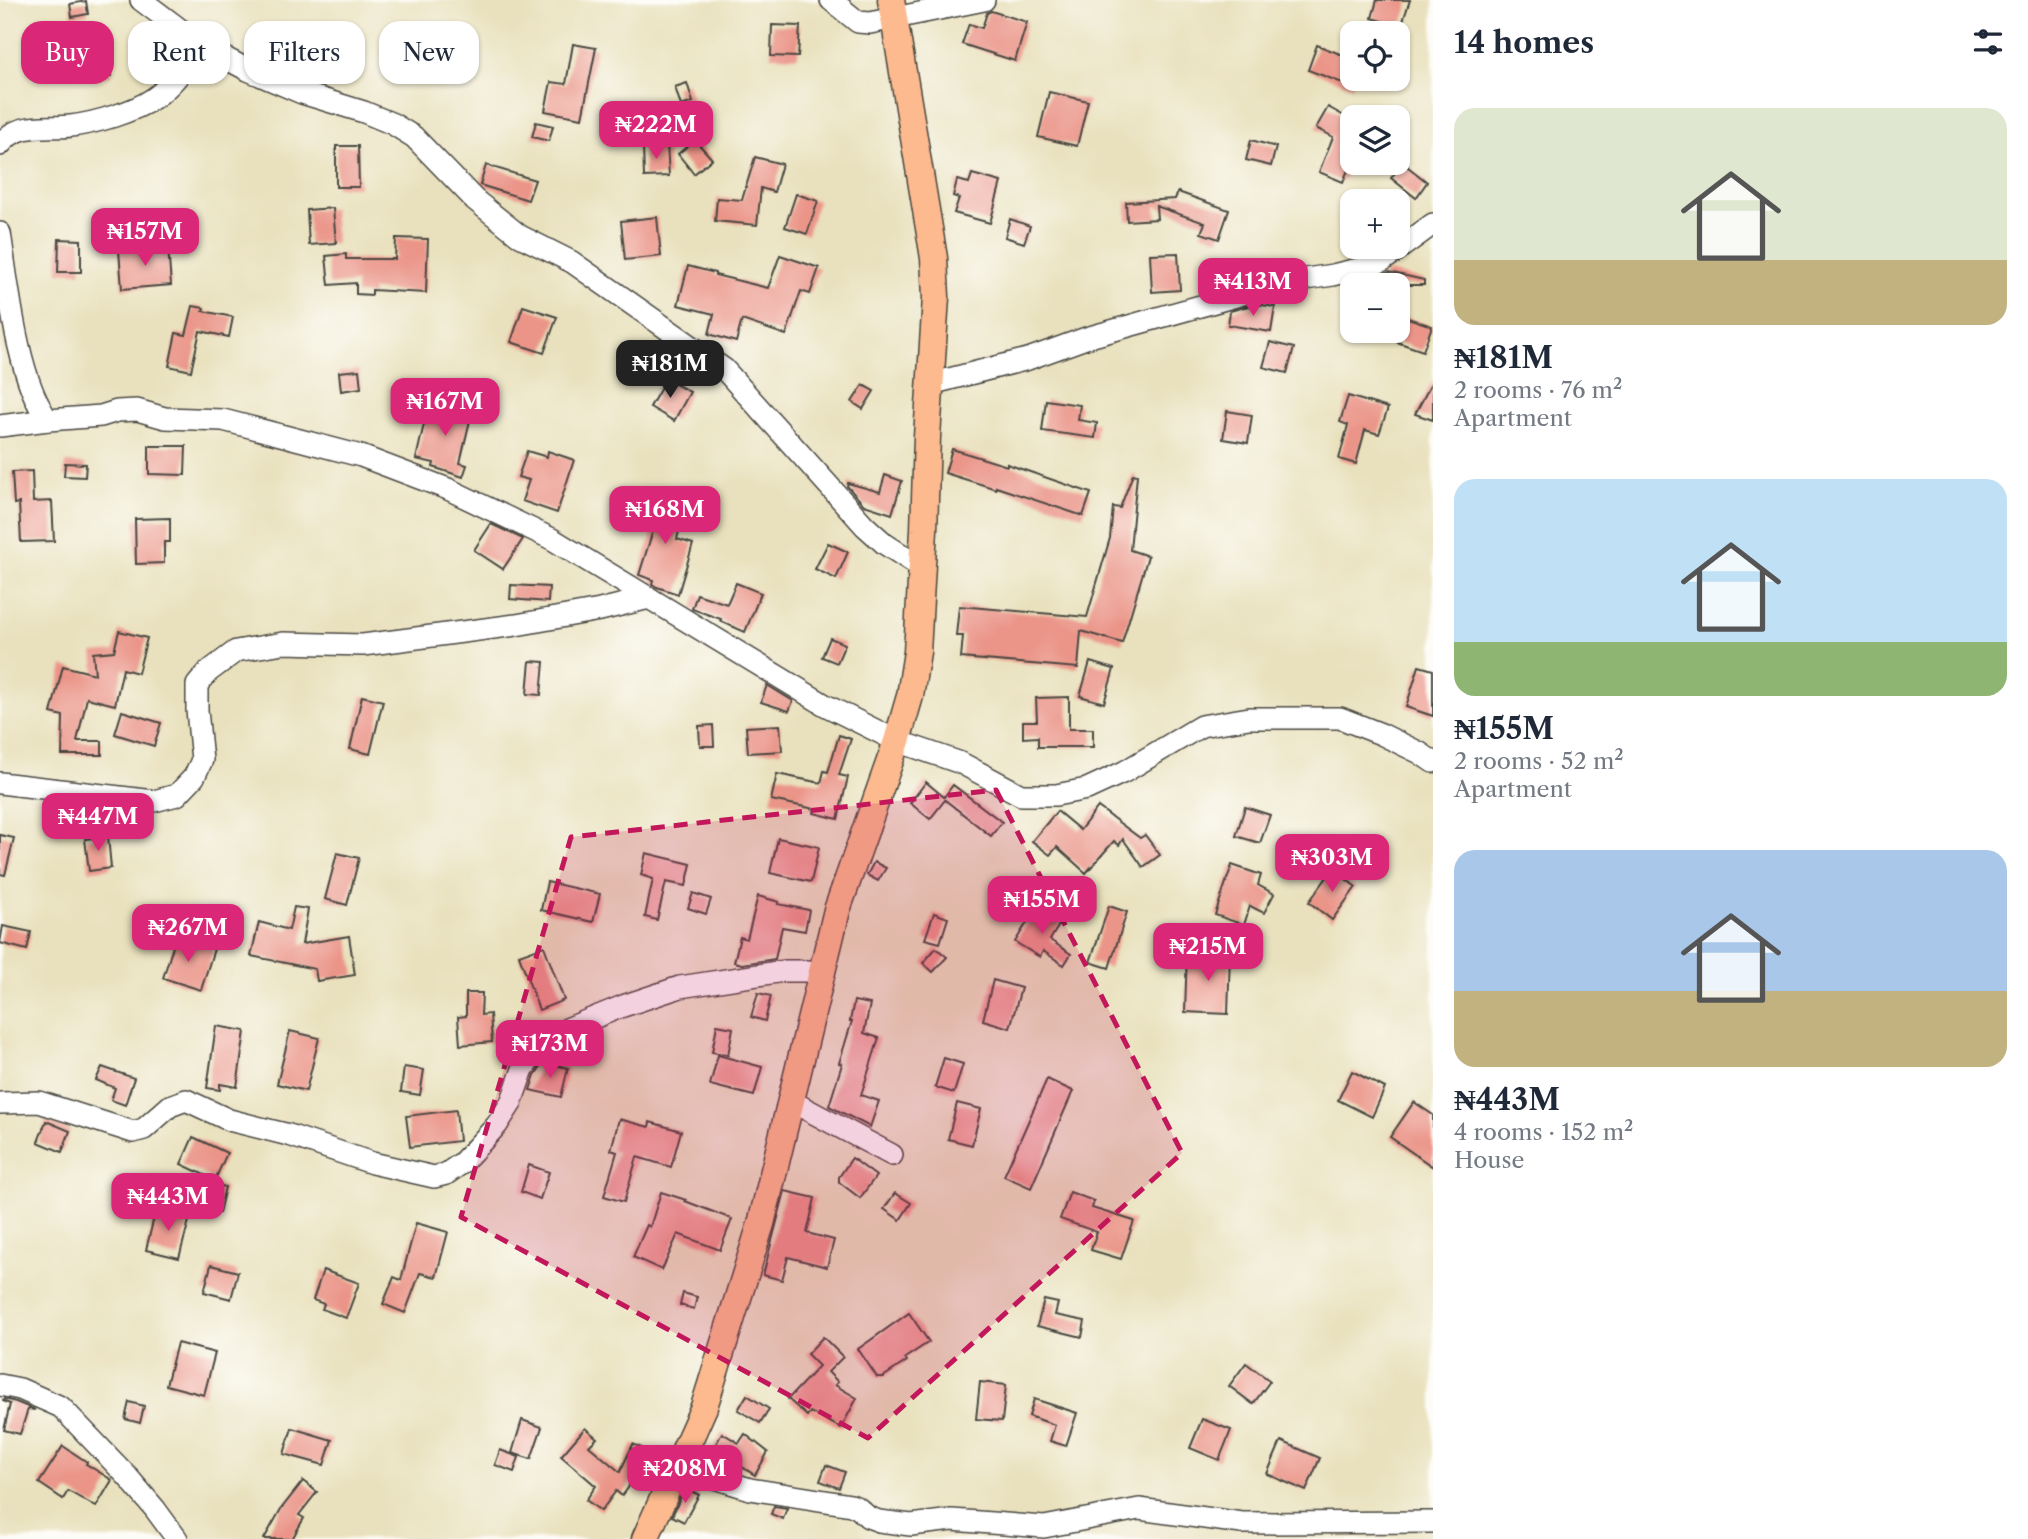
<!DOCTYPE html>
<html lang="en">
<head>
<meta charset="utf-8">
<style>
  :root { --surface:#fff; --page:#f6f6f7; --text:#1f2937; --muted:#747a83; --accent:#db2777 }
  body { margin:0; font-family:"Libre Caslon Text",serif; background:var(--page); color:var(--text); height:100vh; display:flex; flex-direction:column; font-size:26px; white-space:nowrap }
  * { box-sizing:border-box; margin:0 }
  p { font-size:23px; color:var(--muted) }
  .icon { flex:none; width:38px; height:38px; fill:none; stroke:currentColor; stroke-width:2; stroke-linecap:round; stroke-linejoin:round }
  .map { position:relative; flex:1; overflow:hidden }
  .details { display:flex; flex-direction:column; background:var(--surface); width:595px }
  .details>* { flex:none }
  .hud { position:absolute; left:21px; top:21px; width:665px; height:63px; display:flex; gap:14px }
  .tools { position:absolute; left:1340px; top:21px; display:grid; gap:14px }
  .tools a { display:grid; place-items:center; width:70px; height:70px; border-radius:14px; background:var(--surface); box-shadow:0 2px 5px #0004; font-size:35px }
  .price { position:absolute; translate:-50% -60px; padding:0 16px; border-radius:14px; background:var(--accent); color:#fff; font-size:23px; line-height:46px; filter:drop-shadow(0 2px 4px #0008) }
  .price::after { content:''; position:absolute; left:50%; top:42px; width:21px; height:16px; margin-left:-10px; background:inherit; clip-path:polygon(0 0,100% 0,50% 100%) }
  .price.selected { background:#222; color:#fff }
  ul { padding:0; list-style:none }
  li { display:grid; align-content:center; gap:14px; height:371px; padding:0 21px }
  li span { display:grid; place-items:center; height:217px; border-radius:21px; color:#555 }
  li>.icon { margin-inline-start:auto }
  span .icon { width:126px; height:126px; fill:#fffc; stroke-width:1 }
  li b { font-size:30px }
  h2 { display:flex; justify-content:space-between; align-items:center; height:84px; padding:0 21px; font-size:30px }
  .chip { padding:0 24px; border-radius:21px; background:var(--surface); box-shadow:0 2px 5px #0004; font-size:24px; line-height:63px }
  .chip.selected { background:var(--accent); color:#fff }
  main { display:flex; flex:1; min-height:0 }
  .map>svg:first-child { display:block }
  .building { fill:#eb9589 }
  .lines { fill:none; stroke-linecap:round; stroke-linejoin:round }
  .minor-casing { stroke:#484641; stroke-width:24 }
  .major-casing { stroke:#484641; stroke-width:29 }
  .minor { stroke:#fff; stroke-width:21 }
  .major { stroke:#fcba8e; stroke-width:26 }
  .marked { fill:#c2185b; fill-opacity:0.2; stroke:#c2185b; stroke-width:5; stroke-dasharray:14 9; stroke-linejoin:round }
</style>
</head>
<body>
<main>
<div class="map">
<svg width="1433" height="1539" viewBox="0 0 1433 1539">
  <rect width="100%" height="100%" fill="#fdfcf7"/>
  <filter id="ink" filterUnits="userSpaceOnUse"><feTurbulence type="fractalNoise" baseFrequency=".0143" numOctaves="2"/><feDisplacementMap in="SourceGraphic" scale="14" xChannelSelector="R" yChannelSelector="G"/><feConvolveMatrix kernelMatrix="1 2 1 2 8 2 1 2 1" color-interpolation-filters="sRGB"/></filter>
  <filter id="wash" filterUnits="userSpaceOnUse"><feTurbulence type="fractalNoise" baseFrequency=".00686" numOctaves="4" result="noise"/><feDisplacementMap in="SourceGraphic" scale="28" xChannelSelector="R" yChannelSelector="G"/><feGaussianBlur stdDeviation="1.57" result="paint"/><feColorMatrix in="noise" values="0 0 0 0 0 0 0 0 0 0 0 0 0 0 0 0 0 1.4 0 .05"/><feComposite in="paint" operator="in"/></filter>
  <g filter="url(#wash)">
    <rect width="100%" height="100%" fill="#e9e1bd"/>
    <g id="blocks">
      <g class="building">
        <polygon points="1377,0 1410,0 1401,27 1372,18"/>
        <polygon points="86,1 88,14 72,17 70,4"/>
        <polygon points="991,11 1027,22 1015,61 962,44 969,24 982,28 987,13"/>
        <polygon points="331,22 356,28 347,68 322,62"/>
        <polygon points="772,25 800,26 798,57 771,56"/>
        <polygon points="110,44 111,76 86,77 85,45"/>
        <polygon points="573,44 596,48 582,118 545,111 551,82 566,84"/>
        <polygon points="1317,45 1353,59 1353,87 1308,70"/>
        <polygon points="687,83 693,102 681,106 675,87"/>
        <polygon points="1049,92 1088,101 1077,146 1038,137"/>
        <polygon points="1328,107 1353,121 1353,158 1343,182 1319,172 1333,137 1316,128"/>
        <polygon points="536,122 553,126 549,141 532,137"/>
        <polygon points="695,140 712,159 694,174 678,154"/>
        <polygon points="1251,140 1276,147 1271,166 1246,160"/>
        <polygon points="667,144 669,176 644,177 643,145"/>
        <polygon points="336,146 358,146 359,187 336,187"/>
        <polygon points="755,157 782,164 774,192 761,188 757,225 715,221 717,198 742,200"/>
        <polygon points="1403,163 1427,182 1416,198 1391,178"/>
        <polygon points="486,165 535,180 528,200 480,185"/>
        <polygon points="972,174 1001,182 990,223 954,213 959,198 953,196 957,180 969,183"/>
        <polygon points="1178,192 1229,210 1219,239 1201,233 1205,223 1156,206 1157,219 1127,221 1126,202 1175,199"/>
        <polygon points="796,194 818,201 807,234 785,227"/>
        <polygon points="333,208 336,243 309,245 307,210"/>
        <polygon points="657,217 661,256 625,260 621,221"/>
        <polygon points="1010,219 1030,226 1024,243 1005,237"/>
        <polygon points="396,238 428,239 426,293 372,290 372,295 356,294 356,283 329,285 326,256 346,254 346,259 395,259"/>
        <polygon points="59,239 81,240 81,272 58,272"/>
        <polygon points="168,247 171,285 122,289 119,250"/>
        <polygon points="1178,253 1180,290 1152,292 1150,254"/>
        <polygon points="780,255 819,268 810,294 801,291 786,335 742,320 736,342 709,334 714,314 678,305 688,266 715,273 715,275 768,288"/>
        <polygon points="1389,272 1424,280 1424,285 1382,285 1385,274"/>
        <polygon points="1256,304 1275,307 1271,332 1228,325 1230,311"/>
        <polygon points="193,306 204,308 203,311 233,317 229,337 200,331 191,371 169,366 176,333 186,335"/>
        <polygon points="523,306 557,317 544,353 511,342"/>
        <polygon points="1405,317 1432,326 1423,351 1397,342"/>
        <polygon points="1270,342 1294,348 1287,373 1263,367"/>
        <polygon points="359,370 361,388 341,391 339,372"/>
        <polygon points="666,379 690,392 674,421 650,407"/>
        <polygon points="1433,380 1433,420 1415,414"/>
        <polygon points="863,385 874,391 863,409 852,402"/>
        <polygon points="1348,396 1388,408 1379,434 1365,430 1356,464 1339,459 1348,425 1340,422"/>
        <polygon points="1046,400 1080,405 1078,420 1097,423 1095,438 1042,431"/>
        <polygon points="429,402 472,412 460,463 467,465 463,477 433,467 434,463 416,459"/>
        <polygon points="1227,411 1252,415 1248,443 1223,439"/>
        <polygon points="149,446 186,446 185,475 149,474"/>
        <polygon points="952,449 1007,466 1007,464 1091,493 1083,516 996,487 996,489 945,473"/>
        <polygon points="527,451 547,457 548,451 574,460 557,513 522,501 529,480 518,477"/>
        <polygon points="65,463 86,464 85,477 64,476"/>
        <polygon points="32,471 33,502 52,501 54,541 21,542 19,503 14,504 12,472"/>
        <polygon points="1133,474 1137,475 1130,550 1148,556 1122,643 1081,631 1078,668 961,658 963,636 956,636 959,606 1087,617 1110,538 1113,507 1120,508"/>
        <polygon points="885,475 902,481 892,514 864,505 847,486 848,483 880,492"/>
        <polygon points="645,497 685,507 677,539 693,544 678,594 657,587 652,584 653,580 639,575 656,521 640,518"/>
        <polygon points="170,518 170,542 164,542 164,563 136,564 135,519"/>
        <polygon points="491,524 523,539 503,569 474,550"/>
        <polygon points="828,543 848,552 836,579 815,569"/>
        <polygon points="736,583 761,593 745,632 720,621 721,619 692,609 697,594 727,604"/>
        <polygon points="511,585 549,587 548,602 510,599"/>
        <polygon points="119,631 147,638 138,673 123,669 115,705 87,698 77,741 102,741 102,755 62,755 63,716 51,713 63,666 95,674 93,653 114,651"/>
        <polygon points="830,638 845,644 837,663 822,657"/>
        <polygon points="530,661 544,662 541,695 527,694"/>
        <polygon points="1090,662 1114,669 1104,703 1080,696"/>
        <polygon points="1419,666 1433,670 1433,716 1406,707"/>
        <polygon points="767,685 793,701 789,711 761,702"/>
        <polygon points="362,696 383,701 370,754 350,749"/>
        <polygon points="1069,697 1069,729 1093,729 1093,747 1038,747 1038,737 1023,738 1023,721 1037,721 1036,698"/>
        <polygon points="122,711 161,723 154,746 115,734"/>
        <polygon points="713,725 714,746 700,746 699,726"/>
        <polygon points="780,725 782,751 748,753 746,727"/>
        <polygon points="839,735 851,739 839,775 848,777 838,819 814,813 815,809 771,800 777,774 821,783 824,771 828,772"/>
        <polygon points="926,782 944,797 953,785 1002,822 991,836 945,800 930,819 910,803"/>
        <polygon points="1098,807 1140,838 1145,835 1160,855 1143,867 1123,839 1119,845 1114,841 1086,873 1057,847 1050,855 1032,841 1057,811 1080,830"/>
        <polygon points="1245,807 1270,815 1260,843 1236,836"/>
        <polygon points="0,835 14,838 5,875 0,874"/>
        <polygon points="108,836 111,868 89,871 85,839"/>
        <polygon points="778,838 819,847 811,882 770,873"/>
        <polygon points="337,853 359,858 347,905 325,899"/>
        <polygon points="646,853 691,864 686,886 666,882 657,920 645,917 653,879 641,875"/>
        <polygon points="874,862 886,868 878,881 867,875"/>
        <polygon points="1232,865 1261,875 1258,885 1274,894 1264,913 1250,906 1244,925 1215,915"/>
        <polygon points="1333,869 1356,887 1332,920 1309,902"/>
        <polygon points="547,882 600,894 593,922 541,910"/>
        <polygon points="693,893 711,899 706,914 688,908"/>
        <polygon points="758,896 779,902 778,904 809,910 805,931 782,927 775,959 742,964 734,962 740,937 747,939"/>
        <polygon points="1038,905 1062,920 1050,940 1071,954 1064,965 1043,951 1040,957 1015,942"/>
        <polygon points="1109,906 1127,912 1109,968 1090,962"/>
        <polygon points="294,907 308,909 302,944 349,936 355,975 317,981 315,969 251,956 259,922 289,930"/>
        <polygon points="934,913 948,918 940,943 925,939"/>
        <polygon points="3,926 31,932 27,950 0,943"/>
        <polygon points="176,937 214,949 201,990 163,978"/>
        <polygon points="544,946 564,1000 539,1010 519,955"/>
        <polygon points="936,948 947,957 933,972 923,963"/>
        <polygon points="1187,952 1230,953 1228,1014 1185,1012"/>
        <polygon points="993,980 1021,988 1010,1028 983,1020"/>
        <polygon points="466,993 482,993 481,1015 490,1014 492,1042 460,1045 458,1017 466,1016"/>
        <polygon points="758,993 771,996 765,1021 751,1017"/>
        <polygon points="854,1001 870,1004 864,1033 879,1038 861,1095 879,1101 870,1127 829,1106 842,1064 839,1063 852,1021 850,1021"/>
        <polygon points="717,1025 733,1028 728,1055 712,1052"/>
        <polygon points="216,1026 245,1031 237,1087 220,1084 220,1090 207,1088"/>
        <polygon points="290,1031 319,1038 306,1091 277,1084"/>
        <polygon points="718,1055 762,1067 754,1096 710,1085"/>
        <polygon points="944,1058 963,1064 954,1093 935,1087"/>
        <polygon points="544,1062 568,1068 561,1097 530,1090 535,1075"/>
        <polygon points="102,1067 134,1078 125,1105 111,1100 115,1088 96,1080"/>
        <polygon points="404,1067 424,1070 420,1095 401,1092"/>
        <polygon points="1352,1071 1385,1088 1372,1117 1338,1100"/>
        <polygon points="1047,1079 1073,1091 1031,1188 1004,1176"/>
        <polygon points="1414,1102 1433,1115 1433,1167 1390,1137"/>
        <polygon points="957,1103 981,1109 972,1145 948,1139"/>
        <polygon points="456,1110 459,1141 410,1147 406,1116"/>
        <polygon points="619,1119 649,1127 650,1122 681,1131 671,1167 637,1157 624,1202 604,1196 617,1152 611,1150"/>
        <polygon points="46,1121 70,1131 62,1152 38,1142"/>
        <polygon points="193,1137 227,1153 215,1180 181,1164"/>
        <polygon points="852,1158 876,1176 860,1198 839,1182 839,1177"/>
        <polygon points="529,1165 549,1172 540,1199 521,1192"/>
        <polygon points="204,1181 225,1187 219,1213 197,1207"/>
        <polygon points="785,1191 815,1198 807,1233 834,1240 827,1267 788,1257 782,1280 763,1275"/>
        <polygon points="661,1192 686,1200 685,1201 732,1219 720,1250 678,1234 662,1270 633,1257 647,1225 650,1227"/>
        <polygon points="1070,1192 1094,1201 1092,1208 1134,1221 1121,1259 1091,1250 1097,1232 1060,1219"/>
        <polygon points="895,1193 911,1203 900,1220 884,1209"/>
        <polygon points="156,1209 190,1217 179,1258 146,1250"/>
        <polygon points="416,1223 448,1232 436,1277 420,1273 405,1313 383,1304 394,1277 401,1280"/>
        <polygon points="211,1265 238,1272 231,1299 204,1292"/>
        <polygon points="323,1270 359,1283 346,1318 322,1309 324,1304 313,1300"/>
        <polygon points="683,1293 697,1297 694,1309 680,1305"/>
        <polygon points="1044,1300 1058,1303 1055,1315 1085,1321 1082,1337 1037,1326"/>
        <polygon points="909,1313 929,1342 905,1358 907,1361 883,1377 877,1377 858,1349"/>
        <polygon points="823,1337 843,1357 828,1372 838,1382 835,1385 857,1398 841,1428 810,1412 807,1416 788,1399 819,1366 807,1354"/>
        <polygon points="177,1343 215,1353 204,1395 166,1385"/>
        <polygon points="1246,1363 1270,1381 1253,1404 1229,1386"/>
        <polygon points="980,1382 1006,1385 1002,1421 976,1419"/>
        <polygon points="747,1395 769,1409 760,1423 738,1410"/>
        <polygon points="4,1399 16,1402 35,1410 28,1409 20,1434 4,1430 10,1404 3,1401"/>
        <polygon points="1034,1399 1077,1413 1066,1446 1050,1441 1055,1425 1029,1416"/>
        <polygon points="129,1402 144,1406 140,1423 125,1419"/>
        <polygon points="1202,1419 1231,1430 1219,1460 1190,1448"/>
        <polygon points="522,1420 542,1427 531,1459 512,1453"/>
        <polygon points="292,1428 332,1440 324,1465 284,1454"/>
        <polygon points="585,1428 597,1438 589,1446 620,1472 633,1444 646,1450 628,1488 622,1496 616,1491 601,1511 586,1500 596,1486 561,1456"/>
        <polygon points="722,1433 739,1443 745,1434 768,1452 755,1475 713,1449"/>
        <polygon points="1281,1441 1320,1458 1306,1491 1267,1474"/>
        <polygon points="63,1446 87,1462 86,1464 112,1480 96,1507 68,1491 63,1499 39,1483"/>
        <polygon points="500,1450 519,1457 514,1472 495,1465"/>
        <polygon points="826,1465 845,1472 839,1488 820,1481"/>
        <polygon points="303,1481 317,1492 299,1515 304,1518 292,1539 264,1539 281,1509"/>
        <polygon points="685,1488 699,1495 684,1522 672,1516"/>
        <polygon points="774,1506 787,1508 783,1519 771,1514"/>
      </g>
    </g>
  </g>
  <g filter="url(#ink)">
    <use href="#blocks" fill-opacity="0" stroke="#484641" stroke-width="2"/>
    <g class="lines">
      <g class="minor-casing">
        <g id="minor">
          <polyline points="141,0 202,46 248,70 302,93 364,112 393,124 414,137 475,200 520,236 572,262 724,369 865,526 885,544 922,568"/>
          <polyline points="831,0 858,22 870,23 984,0"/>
          <path d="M0,145C17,121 46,129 71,126C95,123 134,112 154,98C173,85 187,64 202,46"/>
          <path d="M0,233C8,284 17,379 48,420"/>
          <polyline points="930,384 1028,359 1086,338 1286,282 1333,275 1371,266 1385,259 1433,224"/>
          <polyline points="0,426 48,420 101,416 117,411 137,410 165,418 223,420 361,456 448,489 552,539 825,705 897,741 961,763 1021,795 1056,795 1087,789 1124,772 1201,726 1249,718 1340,718 1381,734 1420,753 1433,762"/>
          <polyline points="0,783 154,801 177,795 194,777 202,760 197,710 197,685 208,672 236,651 283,643 363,645 516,625 600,610 649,598"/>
          <polyline points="791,1101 892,1155"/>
          <polyline points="0,1103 39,1102 133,1132 144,1129 170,1106 186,1100 229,1120 289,1135 372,1163 434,1177 446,1174 462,1163 497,1125 511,1103 523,1069 537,1050 569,1028 623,1006 680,987 784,971 808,971 820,977"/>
          <polyline points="0,1385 20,1389 61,1407 127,1476 155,1509 177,1539"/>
          <polyline points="679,1467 750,1489 851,1505 858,1508 868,1517 879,1521 911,1525 952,1520 1044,1527 1139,1509 1242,1523 1433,1522"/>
        </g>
      </g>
      <g class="major-casing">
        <polyline id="major" points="645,1539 704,1407 761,1224 837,910 897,741 910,696 917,652 924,530 927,437 936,297 934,258 891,0"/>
      </g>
      <use href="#minor" class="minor"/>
      <use href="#major" class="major"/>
    </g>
  </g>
  <path class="marked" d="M996,790L1182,1153L868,1438L461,1217L571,837Z"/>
</svg>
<div class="tools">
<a><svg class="icon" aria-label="locate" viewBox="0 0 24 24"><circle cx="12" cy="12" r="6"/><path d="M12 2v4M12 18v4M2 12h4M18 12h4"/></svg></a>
<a><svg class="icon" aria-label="layers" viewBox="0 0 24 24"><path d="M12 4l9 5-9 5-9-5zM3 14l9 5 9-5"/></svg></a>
<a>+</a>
<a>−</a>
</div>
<b class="price" style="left:656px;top:161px">₦222M</b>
<b class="price" style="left:145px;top:268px">₦157M</b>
<b class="price" style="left:1253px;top:318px">₦413M</b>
<b class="price selected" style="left:670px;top:400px">₦181M</b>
<b class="price" style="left:445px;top:438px">₦167M</b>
<b class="price" style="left:665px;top:546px">₦168M</b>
<b class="price" style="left:98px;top:853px">₦447M</b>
<b class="price" style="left:1332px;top:894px">₦303M</b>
<b class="price" style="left:1042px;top:936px">₦155M</b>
<b class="price" style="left:188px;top:964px">₦267M</b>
<b class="price" style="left:1208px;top:983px">₦215M</b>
<b class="price" style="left:550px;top:1080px">₦173M</b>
<b class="price" style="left:168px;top:1233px">₦443M</b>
<b class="price" style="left:685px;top:1505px">₦208M</b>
<div class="hud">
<a class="chip selected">Buy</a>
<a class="chip">Rent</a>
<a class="chip">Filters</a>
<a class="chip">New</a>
</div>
</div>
<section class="details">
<h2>14 homes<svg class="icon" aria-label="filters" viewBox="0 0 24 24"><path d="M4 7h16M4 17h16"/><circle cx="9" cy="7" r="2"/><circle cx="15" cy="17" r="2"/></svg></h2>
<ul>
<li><span style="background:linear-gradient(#dfe7d0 70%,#c2b280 0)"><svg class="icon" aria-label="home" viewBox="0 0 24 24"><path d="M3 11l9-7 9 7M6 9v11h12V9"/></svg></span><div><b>₦181M</b><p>2 rooms · 76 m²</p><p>Apartment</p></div></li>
<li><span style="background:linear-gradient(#bfe0f5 75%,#8fb573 0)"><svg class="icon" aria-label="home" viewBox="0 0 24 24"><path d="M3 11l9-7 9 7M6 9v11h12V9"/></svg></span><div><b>₦155M</b><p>2 rooms · 52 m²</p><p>Apartment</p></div></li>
<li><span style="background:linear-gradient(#a9c7e8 65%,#c2b280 0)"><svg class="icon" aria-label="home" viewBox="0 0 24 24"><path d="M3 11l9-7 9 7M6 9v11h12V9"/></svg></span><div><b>₦443M</b><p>4 rooms · 152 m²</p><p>House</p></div></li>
</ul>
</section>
</main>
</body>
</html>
